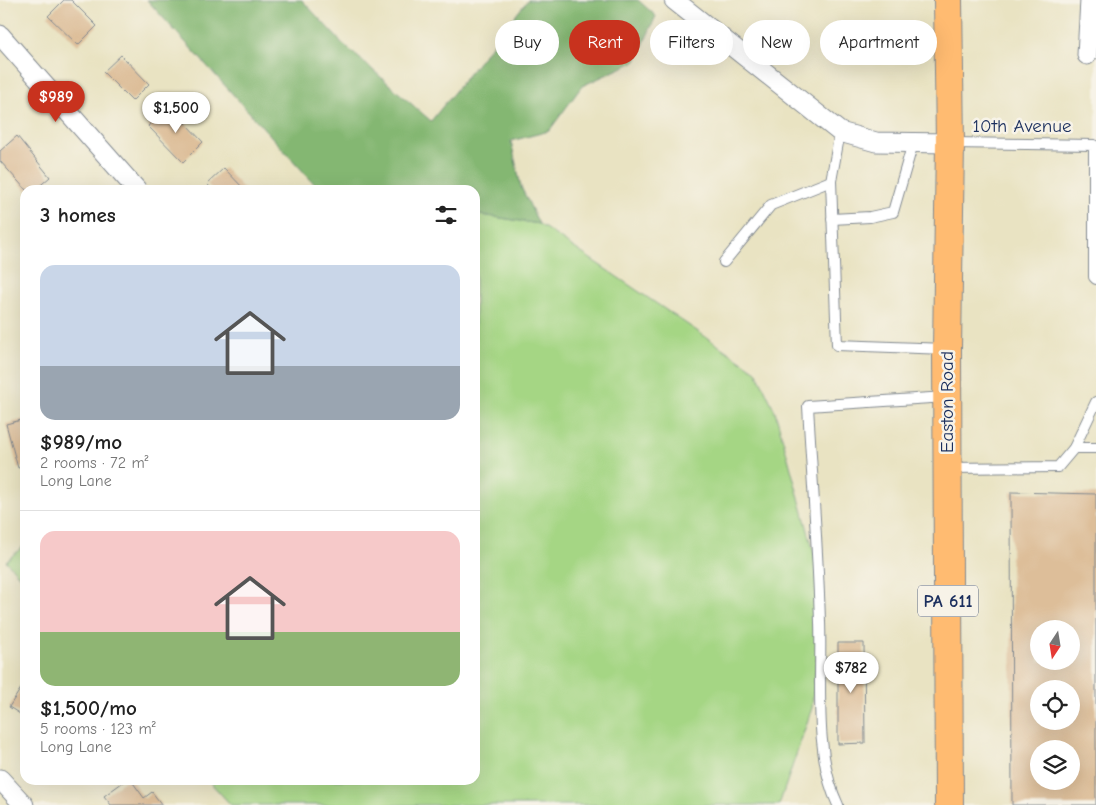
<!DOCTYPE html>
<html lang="en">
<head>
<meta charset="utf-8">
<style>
  :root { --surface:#fff; --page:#f6f6f6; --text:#222; --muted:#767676; --line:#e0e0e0; --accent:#c8321e }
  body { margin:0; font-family:"Comic Neue",sans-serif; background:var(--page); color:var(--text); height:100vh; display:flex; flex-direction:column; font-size:19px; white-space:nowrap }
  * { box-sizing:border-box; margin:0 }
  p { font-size:16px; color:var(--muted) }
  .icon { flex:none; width:28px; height:28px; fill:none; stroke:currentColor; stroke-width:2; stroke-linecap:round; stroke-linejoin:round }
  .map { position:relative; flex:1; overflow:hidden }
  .side { position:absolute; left:20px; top:185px; width:460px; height:600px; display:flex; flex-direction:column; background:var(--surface); border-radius:15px; box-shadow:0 5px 20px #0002 }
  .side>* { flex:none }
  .guide { position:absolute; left:495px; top:20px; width:475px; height:45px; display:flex; gap:10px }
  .needle { width:32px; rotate:192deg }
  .controls { position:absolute; left:1030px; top:620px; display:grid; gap:10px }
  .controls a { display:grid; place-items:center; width:50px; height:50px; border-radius:50%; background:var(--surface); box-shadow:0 5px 20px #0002; font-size:25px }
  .price { position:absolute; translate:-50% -42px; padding:0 11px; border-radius:18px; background:#fff; color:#222; font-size:16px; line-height:32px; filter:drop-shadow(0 1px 2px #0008) }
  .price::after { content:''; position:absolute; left:50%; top:30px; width:15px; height:11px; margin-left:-8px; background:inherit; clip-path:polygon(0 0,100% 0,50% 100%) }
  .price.selected { background:var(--accent); color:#fff }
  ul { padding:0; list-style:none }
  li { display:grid; align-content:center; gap:10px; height:265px; padding:0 20px }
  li+li { border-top:1px solid var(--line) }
  li span { display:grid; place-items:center; height:155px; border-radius:15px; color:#555 }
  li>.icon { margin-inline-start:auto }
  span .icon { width:90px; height:90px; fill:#fffc; stroke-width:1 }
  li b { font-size:21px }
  h2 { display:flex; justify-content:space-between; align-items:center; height:60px; padding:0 20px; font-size:21px }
  .chip { padding:0 18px; border-radius:22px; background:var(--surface); box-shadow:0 5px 20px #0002; font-size:18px; line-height:45px }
  .chip.selected { background:var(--accent); color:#fff }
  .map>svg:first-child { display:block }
  .green { fill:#a5d684; stroke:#608271 }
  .forest { fill:#84b772; stroke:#507368 }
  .building { fill:#ddbe99; fill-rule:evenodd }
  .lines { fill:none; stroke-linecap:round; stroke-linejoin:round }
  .lane-casing { stroke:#828990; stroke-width:12 }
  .street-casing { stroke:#828990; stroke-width:21 }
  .highway-casing { stroke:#828990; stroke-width:30 }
  .lane { stroke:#fff; stroke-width:10 }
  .street { stroke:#fff; stroke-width:19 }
  .highway { stroke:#ffbb71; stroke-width:28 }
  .labels { text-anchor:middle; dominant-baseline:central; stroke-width:5; stroke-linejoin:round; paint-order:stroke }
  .shield { fill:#f7f3e8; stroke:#5d6a87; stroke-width:1 }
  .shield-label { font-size:18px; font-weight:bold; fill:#1b2f5e }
  .street-label { font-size:19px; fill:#1b2f5e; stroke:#f7f3e8 }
</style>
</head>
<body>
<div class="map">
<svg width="1096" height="805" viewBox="0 0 1096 805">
  <rect width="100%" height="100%" fill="#f7f3e8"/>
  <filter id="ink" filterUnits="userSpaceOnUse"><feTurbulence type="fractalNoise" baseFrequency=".02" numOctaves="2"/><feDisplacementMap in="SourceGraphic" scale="10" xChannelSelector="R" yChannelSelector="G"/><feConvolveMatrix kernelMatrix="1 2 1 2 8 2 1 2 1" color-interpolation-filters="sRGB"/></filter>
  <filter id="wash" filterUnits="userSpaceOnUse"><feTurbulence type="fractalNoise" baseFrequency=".0096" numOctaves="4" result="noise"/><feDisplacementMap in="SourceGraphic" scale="20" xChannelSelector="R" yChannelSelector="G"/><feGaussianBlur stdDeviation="1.12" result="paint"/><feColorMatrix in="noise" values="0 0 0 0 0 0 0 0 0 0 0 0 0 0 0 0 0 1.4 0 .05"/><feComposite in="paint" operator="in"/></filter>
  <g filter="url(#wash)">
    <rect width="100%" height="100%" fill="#e9e3c2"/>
    <g class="green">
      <polygon points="482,215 539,224 756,371 775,411 823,585 812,708 779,805 231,805 208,780 475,780 475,217"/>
      <polygon points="25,545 25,582 6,561"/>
    </g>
    <polygon class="forest" points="147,0 302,0 342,43 431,121 528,0 638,0 656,16 636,61 582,86 549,131 511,141 521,187 539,224 482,215 475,217 475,190 320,190"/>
    <g id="blocks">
      <g class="building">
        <polygon points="64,0 71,0 97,26 78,45 48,16"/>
        <polygon points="121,55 149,84 132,101 103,72"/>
        <polygon points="169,106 203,142 183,162 148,126"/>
        <polygon points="17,136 50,177 35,190 26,190 0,161 0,151"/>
        <polygon points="224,168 245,190 213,190 207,184"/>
        <polygon points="25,419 25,466 18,468 6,424"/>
        <path d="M1011,492L1096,494V805H1012ZM1039,629H1071V661H1039ZM1039,689H1071V721H1039ZM1039,749H1071V781H1039Z"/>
        <polygon points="838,643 864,643 865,743 838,744"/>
        <polygon points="25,682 25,717 9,707"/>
        <polygon points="126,780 131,780 144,798 152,792 162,805 111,805 104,796"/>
      </g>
    </g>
  </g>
  <g filter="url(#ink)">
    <use href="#blocks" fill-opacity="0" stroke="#828990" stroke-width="1"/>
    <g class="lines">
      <g class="lane-casing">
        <g id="lane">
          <polyline points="840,132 831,181 837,345 946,349"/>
          <polyline points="951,143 1094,145 1094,277 1096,279"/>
          <polyline points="832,219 870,217 893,212 913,143"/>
          <polyline points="724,262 771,205 831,181"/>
          <polyline points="1074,448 1096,448"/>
          <polyline points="948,468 1058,467 1074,448 1096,402"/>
          <path d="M838,805C813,753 822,679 820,622C818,550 812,478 808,406L946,397"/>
        </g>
      </g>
      <g class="street-casing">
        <g id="street">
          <polyline points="674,0 840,132 876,142 950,143"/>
          <polyline points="0,35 137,190"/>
          <polyline points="1087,55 1090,0"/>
          <polyline points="0,779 24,805"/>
        </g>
      </g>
      <g class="highway-casing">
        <polyline id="highway" points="948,0 950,143 947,349 949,805"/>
      </g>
      <use href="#lane" class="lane"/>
      <use href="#street" class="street"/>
      <use href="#highway" class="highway"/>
    </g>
  </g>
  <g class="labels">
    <rect class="shield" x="918" y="585.5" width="60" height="31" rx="4"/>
    <g class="shield-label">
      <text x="948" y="601">PA 611</text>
    </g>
    <g class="street-label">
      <text x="1022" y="126">10th Avenue</text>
      <text transform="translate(947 402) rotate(-90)">Easton Road</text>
    </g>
  </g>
</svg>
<div class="controls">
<a><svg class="needle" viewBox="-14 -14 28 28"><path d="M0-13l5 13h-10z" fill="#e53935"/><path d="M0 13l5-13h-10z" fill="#767676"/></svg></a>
<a><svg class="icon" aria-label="locate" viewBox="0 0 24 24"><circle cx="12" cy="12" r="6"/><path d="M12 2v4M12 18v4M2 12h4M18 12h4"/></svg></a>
<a><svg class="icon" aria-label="layers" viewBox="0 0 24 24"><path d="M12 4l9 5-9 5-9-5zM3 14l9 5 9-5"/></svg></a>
</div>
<b class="price selected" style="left:56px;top:123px">$989</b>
<b class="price" style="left:176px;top:134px">$1,500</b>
<b class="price" style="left:851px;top:694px">$782</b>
<div class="guide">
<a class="chip">Buy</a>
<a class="chip selected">Rent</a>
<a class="chip">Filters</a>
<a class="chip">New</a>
<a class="chip">Apartment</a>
</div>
<section class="side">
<h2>3 homes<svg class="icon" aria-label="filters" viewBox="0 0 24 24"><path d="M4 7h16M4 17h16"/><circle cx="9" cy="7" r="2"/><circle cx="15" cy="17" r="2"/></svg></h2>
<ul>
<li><span style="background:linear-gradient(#c9d6e8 65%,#9aa5b1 0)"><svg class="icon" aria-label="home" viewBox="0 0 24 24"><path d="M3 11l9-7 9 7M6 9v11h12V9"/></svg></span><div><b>$989/mo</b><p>2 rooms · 72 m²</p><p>Long Lane</p></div></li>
<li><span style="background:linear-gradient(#f6c9c9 65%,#8fb573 0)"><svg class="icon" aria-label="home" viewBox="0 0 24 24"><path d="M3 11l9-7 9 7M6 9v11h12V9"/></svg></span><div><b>$1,500/mo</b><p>5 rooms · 123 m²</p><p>Long Lane</p></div></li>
</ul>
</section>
</div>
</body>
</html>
